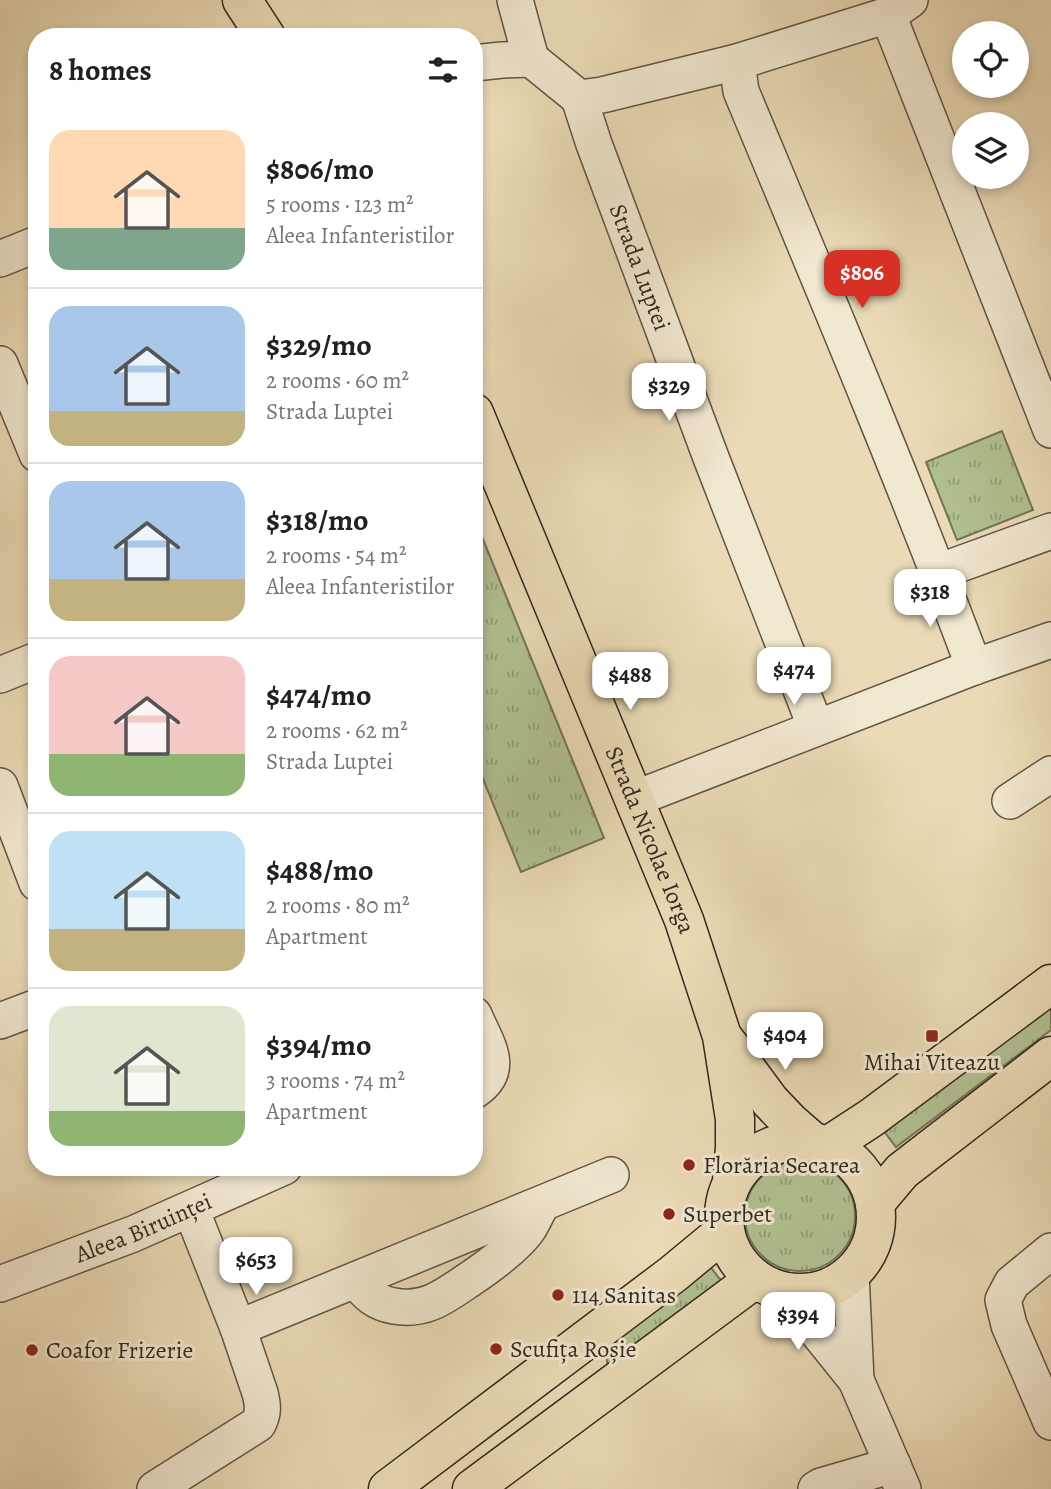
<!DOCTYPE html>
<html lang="en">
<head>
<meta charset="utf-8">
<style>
  :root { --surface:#fff; --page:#f2f2f2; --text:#202124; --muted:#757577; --line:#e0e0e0; --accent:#d93025 }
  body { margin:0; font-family:Alegreya,serif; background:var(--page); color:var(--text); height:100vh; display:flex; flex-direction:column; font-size:26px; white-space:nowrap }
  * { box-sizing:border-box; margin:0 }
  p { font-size:23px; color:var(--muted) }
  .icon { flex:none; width:38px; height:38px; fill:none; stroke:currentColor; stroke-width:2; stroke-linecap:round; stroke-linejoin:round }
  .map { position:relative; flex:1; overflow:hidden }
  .side { position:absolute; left:28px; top:28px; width:455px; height:1148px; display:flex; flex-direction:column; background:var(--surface); border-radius:28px; box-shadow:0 4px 10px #0003 }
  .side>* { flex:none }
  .tools { position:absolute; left:952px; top:21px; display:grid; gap:14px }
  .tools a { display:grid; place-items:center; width:77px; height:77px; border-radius:50%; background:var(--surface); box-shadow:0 4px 10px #0003; font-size:35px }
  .price { position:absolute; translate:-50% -60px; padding:0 16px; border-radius:14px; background:#fff; color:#222; font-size:23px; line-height:46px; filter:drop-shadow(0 2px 4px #0008) }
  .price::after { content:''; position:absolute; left:50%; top:42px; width:21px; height:16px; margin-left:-10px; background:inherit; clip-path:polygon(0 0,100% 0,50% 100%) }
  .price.current { background:var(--accent); color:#fff }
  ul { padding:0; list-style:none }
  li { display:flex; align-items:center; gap:21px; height:175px; padding:0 21px }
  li+li { border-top:2px solid var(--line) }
  li span { display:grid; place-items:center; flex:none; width:196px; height:140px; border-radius:21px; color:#555 }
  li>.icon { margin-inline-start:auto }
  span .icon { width:84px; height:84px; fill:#fffc; stroke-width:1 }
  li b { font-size:30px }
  h2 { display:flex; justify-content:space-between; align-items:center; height:84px; padding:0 21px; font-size:30px }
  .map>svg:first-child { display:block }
  .grass { fill:url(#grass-tufts); stroke:#72745a; stroke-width:2 }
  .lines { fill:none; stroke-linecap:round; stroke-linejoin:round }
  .minor-casing { stroke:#625447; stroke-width:38 }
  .major-casing { stroke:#342722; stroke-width:41 }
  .minor { stroke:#f1e8d0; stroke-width:35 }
  .major { stroke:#eadbb6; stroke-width:38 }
  .poi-dot { fill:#8f2418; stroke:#f1e8d0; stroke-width:2.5 }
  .labels { text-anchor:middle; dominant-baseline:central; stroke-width:6; stroke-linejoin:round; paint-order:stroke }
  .street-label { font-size:24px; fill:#342722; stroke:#f1e8d0 }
  .poi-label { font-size:24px; fill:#342722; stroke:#f1e8d0; text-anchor:start }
</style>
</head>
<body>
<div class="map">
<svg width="1051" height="1489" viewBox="0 0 1051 1489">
  <defs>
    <pattern id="grass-tufts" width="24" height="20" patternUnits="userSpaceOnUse" patternTransform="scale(1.75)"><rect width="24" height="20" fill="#b1c192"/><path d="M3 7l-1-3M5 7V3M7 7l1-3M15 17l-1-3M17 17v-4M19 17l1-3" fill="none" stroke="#919d77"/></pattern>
  </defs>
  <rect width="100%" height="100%" fill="#eadbb6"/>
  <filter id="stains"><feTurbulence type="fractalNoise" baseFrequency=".00286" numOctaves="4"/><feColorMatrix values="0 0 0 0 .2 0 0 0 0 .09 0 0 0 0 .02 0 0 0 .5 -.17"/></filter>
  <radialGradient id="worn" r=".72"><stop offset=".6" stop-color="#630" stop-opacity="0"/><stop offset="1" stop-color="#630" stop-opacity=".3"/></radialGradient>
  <g class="grass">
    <polygon points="1002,431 1033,510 957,540 926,462"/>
    <polygon points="474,517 604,838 521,872 474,757"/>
    <polygon points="1051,1003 1051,1030 896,1147 883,1130"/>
    <circle cx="800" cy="1216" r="55"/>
    <polygon points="709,1265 722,1282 609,1370 604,1348"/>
  </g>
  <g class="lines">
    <g class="minor-casing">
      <g id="minor">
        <path id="s1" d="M515,0L531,59L579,98L594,144L710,455L816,728"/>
        <polyline points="888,15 1051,430"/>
        <path d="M737,62L741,91C821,283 901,473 974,667"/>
        <polyline points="474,63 502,60 531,59"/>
        <polyline points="579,98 602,95 737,62 888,15 910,0"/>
        <polyline points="0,259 37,244"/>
        <polyline points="0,364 37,454"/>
        <polyline points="938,572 1051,531"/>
        <polyline points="0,675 37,660"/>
        <polyline points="0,786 37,883"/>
        <polyline points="634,799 974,667 1051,640"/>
        <polyline points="1010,801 1051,774"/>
        <path d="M474,1015C486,1044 507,1069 474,1091"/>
        <polyline points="0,1021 37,1007"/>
        <polyline points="1051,1251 1012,1283 1003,1300 1009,1325 1051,1422"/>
        <polyline points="851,1274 856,1380"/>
        <path d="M356,1280C366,1294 376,1303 394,1306C427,1312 446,1295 473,1277C489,1266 518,1245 529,1228C534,1220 537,1212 542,1204"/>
        <path id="s2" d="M0,1284L133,1234L284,1167"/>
        <polyline points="778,1290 819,1334 856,1380 903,1489"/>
        <polyline points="238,1328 611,1175"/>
        <path d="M155,1489L258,1424C264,1413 263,1405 260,1393L238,1328L191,1209"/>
        <polyline points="816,1489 821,1486 893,1465"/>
      </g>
    </g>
    <g class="major-casing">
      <g id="major">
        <polyline points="242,0 266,37"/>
        <path id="s3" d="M474,413L684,920L722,1036L735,1119V1148L732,1181"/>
        <polyline points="725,1040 770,1101 790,1122 813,1142"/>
        <circle cx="800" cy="1217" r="76"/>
        <polyline points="828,1146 871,1118 1051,984"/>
        <polyline points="875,1203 902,1171 1051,1056"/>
        <polyline points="388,1489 673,1274 725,1231"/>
        <polyline points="472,1489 755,1279"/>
      </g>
    </g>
    <use href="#minor" class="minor"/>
    <use href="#major" class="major"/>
  </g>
  <g class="poi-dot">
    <rect x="925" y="1029" width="14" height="14" rx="3.5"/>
    <circle cx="689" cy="1165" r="7"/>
    <circle cx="669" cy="1214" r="7"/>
    <circle cx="558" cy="1295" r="7"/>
    <circle cx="496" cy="1349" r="7"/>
    <circle cx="32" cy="1350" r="7"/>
  </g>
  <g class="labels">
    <g class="street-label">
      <text stroke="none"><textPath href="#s1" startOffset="303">Strada Luptei</textPath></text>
      <text stroke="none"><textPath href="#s3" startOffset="462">Strada Nicolae Iorga</textPath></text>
      <text stroke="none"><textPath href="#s2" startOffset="154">Aleea Biruinței</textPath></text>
    </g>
    <g class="poi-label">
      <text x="932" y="1062" text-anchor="middle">Mihai Viteazu</text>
      <text x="703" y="1165">Florăria Secarea</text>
      <text x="683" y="1214">Superbet</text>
      <text x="572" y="1295">114 Sanitas</text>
      <text x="510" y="1349">Scufița Roșie</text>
      <text x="46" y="1350">Coafor Frizerie</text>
    </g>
  </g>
  <rect width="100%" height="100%" filter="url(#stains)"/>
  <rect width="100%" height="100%" fill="url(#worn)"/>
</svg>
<div class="tools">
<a><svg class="icon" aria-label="locate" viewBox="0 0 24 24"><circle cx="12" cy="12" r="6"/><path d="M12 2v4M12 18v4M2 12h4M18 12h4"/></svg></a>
<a><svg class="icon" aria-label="layers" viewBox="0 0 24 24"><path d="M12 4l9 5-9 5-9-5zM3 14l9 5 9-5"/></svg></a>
</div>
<b class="price current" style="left:862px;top:310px">$806</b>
<b class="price" style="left:669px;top:423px">$329</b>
<b class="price" style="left:930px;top:629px">$318</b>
<b class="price" style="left:794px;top:707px">$474</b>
<b class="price" style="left:630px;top:712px">$488</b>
<b class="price" style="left:785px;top:1072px">$404</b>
<b class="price" style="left:256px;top:1297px">$653</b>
<b class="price" style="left:798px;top:1352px">$394</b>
<section class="side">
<h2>8 homes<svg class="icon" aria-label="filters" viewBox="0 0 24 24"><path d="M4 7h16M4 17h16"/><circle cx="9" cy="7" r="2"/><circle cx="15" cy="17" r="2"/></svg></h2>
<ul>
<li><span style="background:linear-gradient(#ffd9b3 70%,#7fa58c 0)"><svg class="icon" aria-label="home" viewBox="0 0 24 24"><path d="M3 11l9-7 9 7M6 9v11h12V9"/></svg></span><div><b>$806/mo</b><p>5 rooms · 123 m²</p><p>Aleea Infanteristilor</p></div></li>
<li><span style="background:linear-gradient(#a9c7e8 75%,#c2b280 0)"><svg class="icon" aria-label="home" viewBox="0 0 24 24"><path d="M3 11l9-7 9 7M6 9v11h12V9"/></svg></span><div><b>$329/mo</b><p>2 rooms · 60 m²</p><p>Strada Luptei</p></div></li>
<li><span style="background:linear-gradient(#a9c7e8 70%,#c2b280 0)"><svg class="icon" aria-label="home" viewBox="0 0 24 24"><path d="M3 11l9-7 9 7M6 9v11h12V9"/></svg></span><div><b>$318/mo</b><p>2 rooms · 54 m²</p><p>Aleea Infanteristilor</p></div></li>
<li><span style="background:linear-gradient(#f6c9c9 70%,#8fb573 0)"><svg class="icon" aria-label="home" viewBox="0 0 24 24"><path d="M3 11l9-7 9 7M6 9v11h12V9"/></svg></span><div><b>$474/mo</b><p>2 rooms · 62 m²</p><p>Strada Luptei</p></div></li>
<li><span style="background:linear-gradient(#bfe0f5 70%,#c2b280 0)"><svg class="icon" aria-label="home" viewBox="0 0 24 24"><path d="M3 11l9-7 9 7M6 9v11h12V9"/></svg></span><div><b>$488/mo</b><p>2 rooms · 80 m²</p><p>Apartment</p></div></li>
<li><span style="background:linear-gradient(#dfe7d0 75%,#8fb573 0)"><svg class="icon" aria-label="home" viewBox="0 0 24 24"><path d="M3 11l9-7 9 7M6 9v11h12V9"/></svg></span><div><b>$394/mo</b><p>3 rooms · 74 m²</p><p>Apartment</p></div></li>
</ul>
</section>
</div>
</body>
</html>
